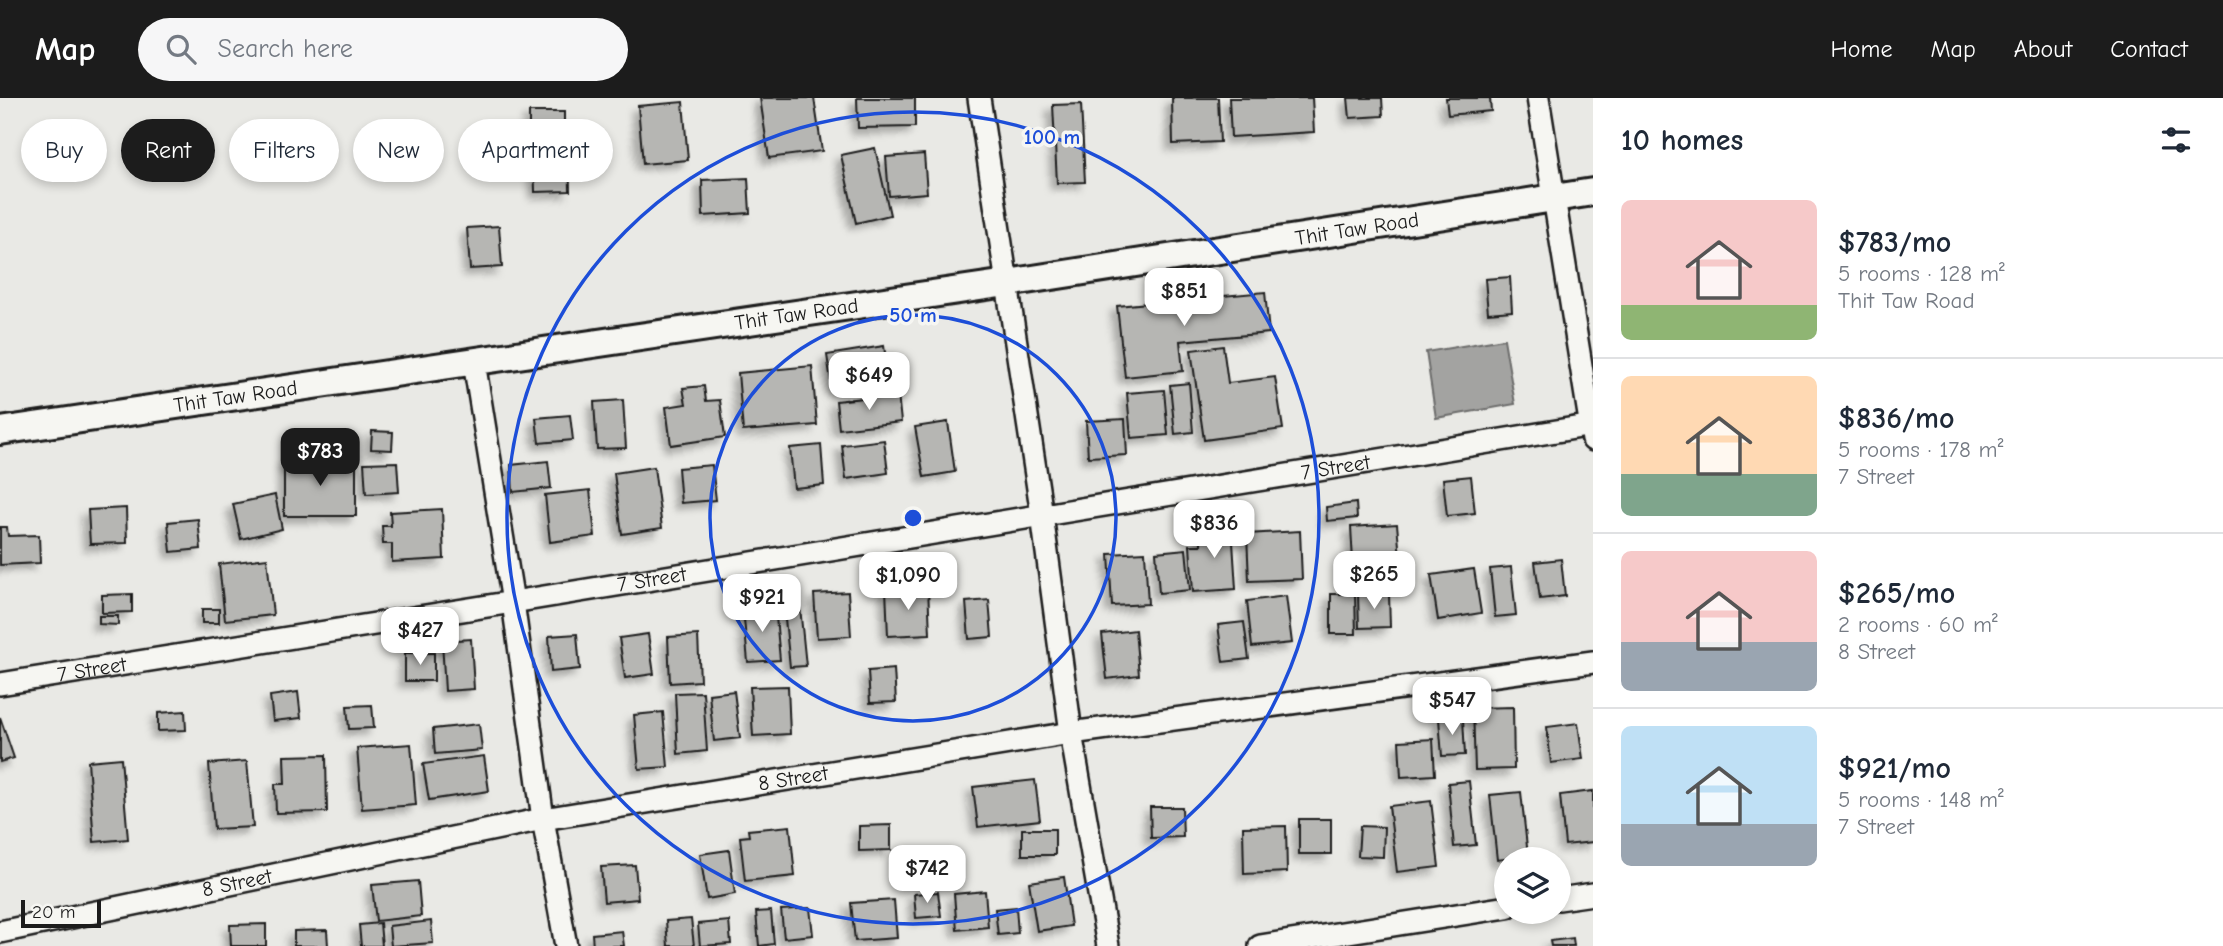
<!DOCTYPE html>
<html lang="en">
<head>
<meta charset="utf-8">
<style>
  :root { --surface:#fff; --page:#f6f6f7; --text:#1f2937; --muted:#747a83; --line:#e0e1e3; --accent:#1c1c1c }
  body { margin:0; font-family:"Comic Neue",sans-serif; background:var(--page); color:var(--text); height:100vh; display:flex; flex-direction:column; font-size:26px; white-space:nowrap }
  * { box-sizing:border-box; margin:0 }
  p { font-size:23px; color:var(--muted) }
  .icon { flex:none; width:38px; height:38px; fill:none; stroke:currentColor; stroke-width:2; stroke-linecap:round; stroke-linejoin:round }
  .map { position:relative; flex:1; overflow:hidden }
  .panel { display:flex; flex-direction:column; background:var(--surface); width:630px }
  .panel>* { flex:none }
  .banner { position:absolute; left:21px; top:21px; width:665px; height:63px; display:flex; gap:14px }
  .buttons { position:absolute; left:1494px; top:749px; display:grid; gap:14px }
  .buttons a { display:grid; place-items:center; width:77px; height:77px; border-radius:50%; background:var(--surface); box-shadow:0 4px 10px #0003; font-size:35px }
  .scale { position:absolute; left:21px; bottom:18px; width:80px; box-sizing:border-box; padding-left:7px; border:4px solid #1c1c1c; border-top:0; font-size:19px; line-height:24px; white-space:nowrap; color:#1c1c1c; -webkit-text-stroke:5px #f6f6f2; paint-order:stroke }
  .price { position:absolute; translate:-50% -60px; padding:0 16px; border-radius:14px; background:#fff; color:#222; font-size:23px; line-height:46px; filter:drop-shadow(0 2px 4px #0008) }
  .price::after { content:''; position:absolute; left:50%; top:42px; width:21px; height:16px; margin-left:-10px; background:inherit; clip-path:polygon(0 0,100% 0,50% 100%) }
  .price.selected { background:var(--accent); color:#fff }
  ul { padding:0; list-style:none }
  li { display:flex; align-items:center; gap:21px; height:175px; padding:0 28px }
  li+li { border-top:2px solid var(--line) }
  li span { display:grid; place-items:center; flex:none; width:196px; height:140px; border-radius:10px; color:#555 }
  li>.icon { margin-inline-start:auto }
  span .icon { width:84px; height:84px; fill:#fffc; stroke-width:1 }
  li b { font-size:30px }
  h2 { display:flex; justify-content:space-between; align-items:center; height:84px; padding:0 28px; font-size:30px }
  .chip { padding:0 24px; border-radius:32px; background:var(--surface); box-shadow:0 4px 10px #0003; font-size:24px; line-height:63px }
  .chip.selected { background:var(--accent); color:#fff }
  header { display:flex; align-items:center; gap:42px; box-sizing:border-box; height:98px; padding:0 35px; background:var(--accent); color:#fff }
  header strong { font-size:33px }
  nav { display:flex; gap:38px; margin-inline-start:auto; font-size:24px }
  .search { width:490px; height:63px; background:var(--page); display:flex; align-items:center; gap:18px; box-sizing:border-box; padding:0 24px; border-radius:38px; color:var(--muted); font-size:26px }
  main { display:flex; flex:1; min-height:0 }
  .map>svg:first-child { display:block }
  .water { fill:#a3a3a1; stroke:#6d6d6c; stroke-width:2 }
  .building { fill:#b6b6b3; stroke:#1c1c1c; stroke-width:2; filter:url(#shadow) }
  .lines { fill:none; stroke-linecap:round; stroke-linejoin:round }
  .minor-casing { stroke:#1c1c1c; stroke-width:26 }
  .tertiary-casing { stroke:#1c1c1c; stroke-width:32 }
  .minor { stroke:#f6f6f2; stroke-width:21 }
  .tertiary { stroke:#f6f6f2; stroke-width:26 }
  .ring { fill:none; stroke:#1d4ed8; stroke-width:3.5 }
  .labels { text-anchor:middle; dominant-baseline:central; stroke-width:7; stroke-linejoin:round; paint-order:stroke }
  .street-label { font-size:21px; fill:#1c1c1c; stroke:#f6f6f2 }
  .centre { fill:#1d4ed8; stroke:#f6f6f2; stroke-width:3.5 }
  .ring-label { font-size:21px; text-anchor:middle; font-weight:bold; fill:#1d4ed8; stroke:#f6f6f2; stroke-width:7; stroke-linejoin:round; paint-order:stroke }
</style>
</head>
<body>
<header>
<strong>Map</strong>
<div class="search"><svg class="icon" aria-label="search" viewBox="0 0 24 24"><circle cx="10" cy="10" r="6"/><path d="M15 15l6 6"/></svg>Search here</div>
<nav><a>Home</a><a>Map</a><a>About</a><a>Contact</a></nav>
</header>
<main>
<div class="map">
<svg width="1593" height="848" viewBox="0 0 1593 848">
  <defs>
    <filter id="shadow"><feDropShadow dx="-6" dy="6" stdDeviation="3.5" flood-color="#0004"/></filter>
  </defs>
  <rect width="100%" height="100%" fill="#e9e9e5"/>
  <filter id="ink" filterUnits="userSpaceOnUse"><feTurbulence type="fractalNoise" baseFrequency=".0143" numOctaves="2"/><feDisplacementMap in="SourceGraphic" scale="14" xChannelSelector="R" yChannelSelector="G"/><feConvolveMatrix kernelMatrix="1 2 1 2 8 2 1 2 1" color-interpolation-filters="sRGB"/></filter>
  <g filter="url(#ink)">
    <polygon class="water" points="1504,241 1515,306 1436,320 1426,254"/>
    <g class="building">
      <polygon points="760,0 814,0 822,53 769,60"/>
      <polygon points="857,0 915,0 915,29 858,30"/>
      <polygon points="1172,0 1218,0 1220,44 1173,46"/>
      <polygon points="1229,0 1312,0 1314,34 1231,39"/>
      <polygon points="1348,0 1382,0 1383,18 1350,20"/>
      <polygon points="1446,0 1490,0 1491,13 1448,17"/>
      <polygon points="683,4 688,62 643,66 638,8"/>
      <polygon points="1081,6 1085,84 1057,85 1053,7"/>
      <rect x="529" y="14" width="35" height="28"/>
      <polygon points="875,50 890,117 856,125 841,57"/>
      <polygon points="534,51 569,51 570,93 535,94"/>
      <polygon points="924,56 927,95 889,98 886,59"/>
      <polygon points="748,80 750,115 703,118 702,82"/>
      <polygon points="499,128 502,169 470,171 467,130"/>
      <polygon points="1510,179 1512,213 1488,215 1485,181"/>
      <polygon points="1265,194 1269,235 1180,243 1183,273 1125,279 1117,208"/>
      <polygon points="884,248 889,282 832,290 827,257"/>
      <polygon points="1223,248 1228,285 1275,279 1283,331 1204,342 1191,252"/>
      <polygon points="812,268 817,327 743,333 738,275"/>
      <polygon points="1189,285 1193,334 1175,336 1170,287"/>
      <polygon points="704,288 706,303 720,302 725,339 671,347 666,309 686,306 683,290"/>
      <polygon points="1164,292 1168,337 1131,340 1127,295"/>
      <polygon points="898,296 901,324 839,331 836,303"/>
      <polygon points="623,302 626,350 597,351 594,304"/>
      <polygon points="570,317 573,342 539,345 536,320"/>
      <polygon points="1125,321 1127,357 1088,359 1086,323"/>
      <polygon points="948,324 955,374 924,379 915,329"/>
      <polygon points="372,333 393,334 392,352 371,351"/>
      <polygon points="884,342 888,375 846,381 842,347"/>
      <polygon points="821,347 824,387 794,390 790,350"/>
      <rect x="284" y="362" width="72" height="56"/>
      <polygon points="548,363 551,390 513,394 511,367"/>
      <polygon points="397,364 399,394 366,396 364,365"/>
      <polygon points="712,367 716,402 681,405 678,370"/>
      <polygon points="654,369 662,430 622,436 614,375"/>
      <polygon points="1471,378 1475,415 1447,418 1443,381"/>
      <polygon points="590,392 595,438 550,444 545,397"/>
      <polygon points="275,397 282,431 241,441 233,406"/>
      <polygon points="1356,405 1357,420 1327,423 1326,409"/>
      <polygon points="126,410 127,445 90,446 88,412"/>
      <polygon points="442,411 444,461 392,464 392,446 383,446 382,428 391,428 390,414"/>
      <polygon points="198,421 201,451 171,454 168,424"/>
      <polygon points="1397,426 1400,459 1353,463 1351,429"/>
      <polygon points="1232,428 1236,491 1193,494 1190,447 1201,447 1201,429"/>
      <polygon points="0,429 7,429 8,438 39,437 40,465 0,467"/>
      <polygon points="1300,433 1302,481 1249,483 1247,436"/>
      <polygon points="1186,451 1190,492 1159,495 1156,454"/>
      <polygon points="1145,454 1148,506 1112,508 1109,456"/>
      <polygon points="267,460 273,517 225,522 219,466"/>
      <polygon points="1561,461 1565,498 1540,501 1535,464"/>
      <polygon points="1511,469 1516,517 1495,519 1490,471"/>
      <polygon points="1474,471 1481,515 1438,522 1431,477"/>
      <polygon points="928,489 930,536 888,538 886,491"/>
      <polygon points="848,494 851,538 817,540 814,496"/>
      <polygon points="132,496 132,514 102,515 102,497"/>
      <polygon points="1331,496 1355,496 1356,536 1331,536"/>
      <polygon points="1389,496 1390,529 1359,530 1358,497"/>
      <polygon points="1286,498 1292,545 1252,549 1247,503"/>
      <polygon points="989,502 992,539 969,541 966,504"/>
      <polygon points="775,508 780,562 748,564 743,510"/>
      <polygon points="800,509 806,568 790,569 784,511"/>
      <rect x="202" y="511" width="17" height="14"/>
      <polygon points="99,518 118,518 118,527 99,526"/>
      <polygon points="1244,524 1249,561 1223,564 1218,527"/>
      <polygon points="1135,532 1139,577 1107,581 1102,536"/>
      <polygon points="577,536 580,571 551,574 549,538"/>
      <polygon points="648,536 654,576 625,580 619,540"/>
      <polygon points="698,537 700,583 670,585 668,539"/>
      <polygon points="471,541 474,591 445,593 442,543"/>
      <rect x="405" y="555" width="29" height="28"/>
      <polygon points="894,571 896,604 870,605 868,573"/>
      <polygon points="788,588 790,636 753,638 750,589"/>
      <polygon points="734,593 740,640 714,643 709,596"/>
      <polygon points="298,594 301,620 273,623 270,598"/>
      <polygon points="703,594 707,653 678,656 675,595"/>
      <polygon points="372,607 374,630 349,631 347,608"/>
      <polygon points="1513,609 1514,671 1475,672 1473,610"/>
      <polygon points="185,613 186,632 158,633 158,615"/>
      <polygon points="663,614 668,669 639,671 634,617"/>
      <polygon points="0,619 14,660 0,664"/>
      <polygon points="1463,620 1465,657 1442,658 1439,621"/>
      <polygon points="1578,625 1583,661 1551,665 1547,629"/>
      <polygon points="479,626 482,652 435,656 433,631"/>
      <polygon points="1433,641 1435,677 1401,679 1399,643"/>
      <polygon points="411,646 416,707 362,711 357,650"/>
      <polygon points="326,657 327,714 276,715 275,686 285,686 284,658"/>
      <polygon points="484,658 489,693 429,702 423,666"/>
      <polygon points="121,660 128,741 94,744 88,663"/>
      <polygon points="247,663 253,729 214,731 209,666"/>
      <polygon points="1035,682 1040,722 978,729 973,689"/>
      <polygon points="1469,683 1476,747 1454,749 1448,685"/>
      <polygon points="1593,693 1593,744 1565,747 1560,697"/>
      <polygon points="1521,694 1528,758 1497,762 1490,697"/>
      <polygon points="1431,703 1439,769 1397,774 1389,708"/>
      <polygon points="1150,709 1182,709 1183,739 1151,740"/>
      <rect x="1299" y="721" width="32" height="35"/>
      <polygon points="891,727 891,752 859,753 859,728"/>
      <polygon points="790,728 795,778 745,783 740,739 749,738 748,732"/>
      <polygon points="1286,728 1287,774 1244,776 1243,729"/>
      <polygon points="1360,728 1384,729 1383,759 1358,758"/>
      <rect x="1022" y="731" width="33" height="26"/>
      <polygon points="729,752 735,796 707,801 700,756"/>
      <polygon points="635,767 638,801 604,804 601,769"/>
      <polygon points="1064,779 1071,828 1037,833 1029,784"/>
      <polygon points="418,783 421,818 376,823 372,787"/>
      <polygon points="985,793 988,829 957,832 954,796"/>
      <polygon points="938,794 941,818 916,820 914,796"/>
      <polygon points="894,802 897,840 855,843 851,805"/>
      <polygon points="1016,809 1018,835 998,837 995,811"/>
      <polygon points="810,810 813,837 784,840 781,812"/>
      <polygon points="771,813 774,846 759,848 756,814"/>
      <polygon points="691,821 694,848 668,848 666,823"/>
      <polygon points="431,823 433,845 391,848 389,828"/>
      <polygon points="729,823 731,846 700,848 698,826"/>
      <polygon points="380,825 382,848 361,848 359,827"/>
      <polygon points="266,826 266,848 231,848 230,827"/>
      <polygon points="327,832 328,848 294,848 294,833"/>
      <polygon points="622,833 624,848 593,848 592,836"/>
      <polygon points="1573,840 1574,848 1551,848 1550,843"/>
    </g>
    <g class="lines">
      <g class="minor-casing">
        <g id="minor">
          <polyline points="979,0 1042,417 1071,635 1108,848"/>
          <polyline points="1538,0 1593,342"/>
          <polyline points="474,264 513,504 543,721 566,848"/>
          <path id="s1" d="M0,586L513,504L1593,327"/>
          <polyline points="1559,801 1593,796"/>
          <path id="s2" d="M0,834L543,721L1071,635L1593,564"/>
          <polyline points="1260,848 1507,809"/>
        </g>
      </g>
      <g class="tertiary-casing">
        <g id="tertiary">
          <path id="s3" d="M0,333L1007,185L1593,94"/>
        </g>
      </g>
      <use href="#minor" class="minor"/>
      <use href="#tertiary" class="tertiary"/>
    </g>
  </g>
  <g class="ring">
    <circle cx="913" cy="420" r="203"/>
    <circle cx="913" cy="420" r="406"/>
  </g>
  <g class="labels">
    <g class="street-label">
      <text stroke="none"><textPath href="#s3" startOffset="1372">Thit Taw Road</textPath></text>
      <text stroke="none"><textPath href="#s3" startOffset="805">Thit Taw Road</textPath></text>
      <text stroke="none"><textPath href="#s3" startOffset="238">Thit Taw Road</textPath></text>
      <text stroke="none"><textPath href="#s1" startOffset="1353">7 Street</textPath></text>
      <text stroke="none"><textPath href="#s1" startOffset="660">7 Street</textPath></text>
      <text stroke="none"><textPath href="#s1" startOffset="93">7 Street</textPath></text>
      <text stroke="none"><textPath href="#s2" startOffset="808">8 Street</textPath></text>
      <text stroke="none"><textPath href="#s2" startOffset="242">8 Street</textPath></text>
    </g>
  </g>
  <circle cx="913" cy="420" r="10" class="centre"/>
  <g class="ring-label">
    <text x="1052" y="46">100 m</text>
    <text x="913" y="224">50 m</text>
  </g>
</svg>
<div class="buttons">
<a><svg class="icon" aria-label="layers" viewBox="0 0 24 24"><path d="M12 4l9 5-9 5-9-5zM3 14l9 5 9-5"/></svg></a>
</div>
<div class="scale">20 m</div>
<b class="price" style="left:1184px;top:230px">$851</b>
<b class="price" style="left:869px;top:314px">$649</b>
<b class="price selected" style="left:320px;top:390px">$783</b>
<b class="price" style="left:1214px;top:462px">$836</b>
<b class="price" style="left:1374px;top:513px">$265</b>
<b class="price" style="left:908px;top:514px">$1,090</b>
<b class="price" style="left:762px;top:536px">$921</b>
<b class="price" style="left:420px;top:569px">$427</b>
<b class="price" style="left:1452px;top:639px">$547</b>
<b class="price" style="left:927px;top:807px">$742</b>
<div class="banner">
<a class="chip">Buy</a>
<a class="chip selected">Rent</a>
<a class="chip">Filters</a>
<a class="chip">New</a>
<a class="chip">Apartment</a>
</div>
</div>
<section class="panel">
<h2>10 homes<svg class="icon" aria-label="filters" viewBox="0 0 24 24"><path d="M4 7h16M4 17h16"/><circle cx="9" cy="7" r="2"/><circle cx="15" cy="17" r="2"/></svg></h2>
<ul>
<li><span style="background:linear-gradient(#f6c9c9 75%,#8fb573 0)"><svg class="icon" aria-label="home" viewBox="0 0 24 24"><path d="M3 11l9-7 9 7M6 9v11h12V9"/></svg></span><div><b>$783/mo</b><p>5 rooms · 128 m²</p><p>Thit Taw Road</p></div></li>
<li><span style="background:linear-gradient(#ffd9b3 70%,#7fa58c 0)"><svg class="icon" aria-label="home" viewBox="0 0 24 24"><path d="M3 11l9-7 9 7M6 9v11h12V9"/></svg></span><div><b>$836/mo</b><p>5 rooms · 178 m²</p><p>7 Street</p></div></li>
<li><span style="background:linear-gradient(#f6c9c9 65%,#9aa5b1 0)"><svg class="icon" aria-label="home" viewBox="0 0 24 24"><path d="M3 11l9-7 9 7M6 9v11h12V9"/></svg></span><div><b>$265/mo</b><p>2 rooms · 60 m²</p><p>8 Street</p></div></li>
<li><span style="background:linear-gradient(#bfe0f5 70%,#9aa5b1 0)"><svg class="icon" aria-label="home" viewBox="0 0 24 24"><path d="M3 11l9-7 9 7M6 9v11h12V9"/></svg></span><div><b>$921/mo</b><p>5 rooms · 148 m²</p><p>7 Street</p></div></li>
</ul>
</section>
</main>
</body>
</html>
